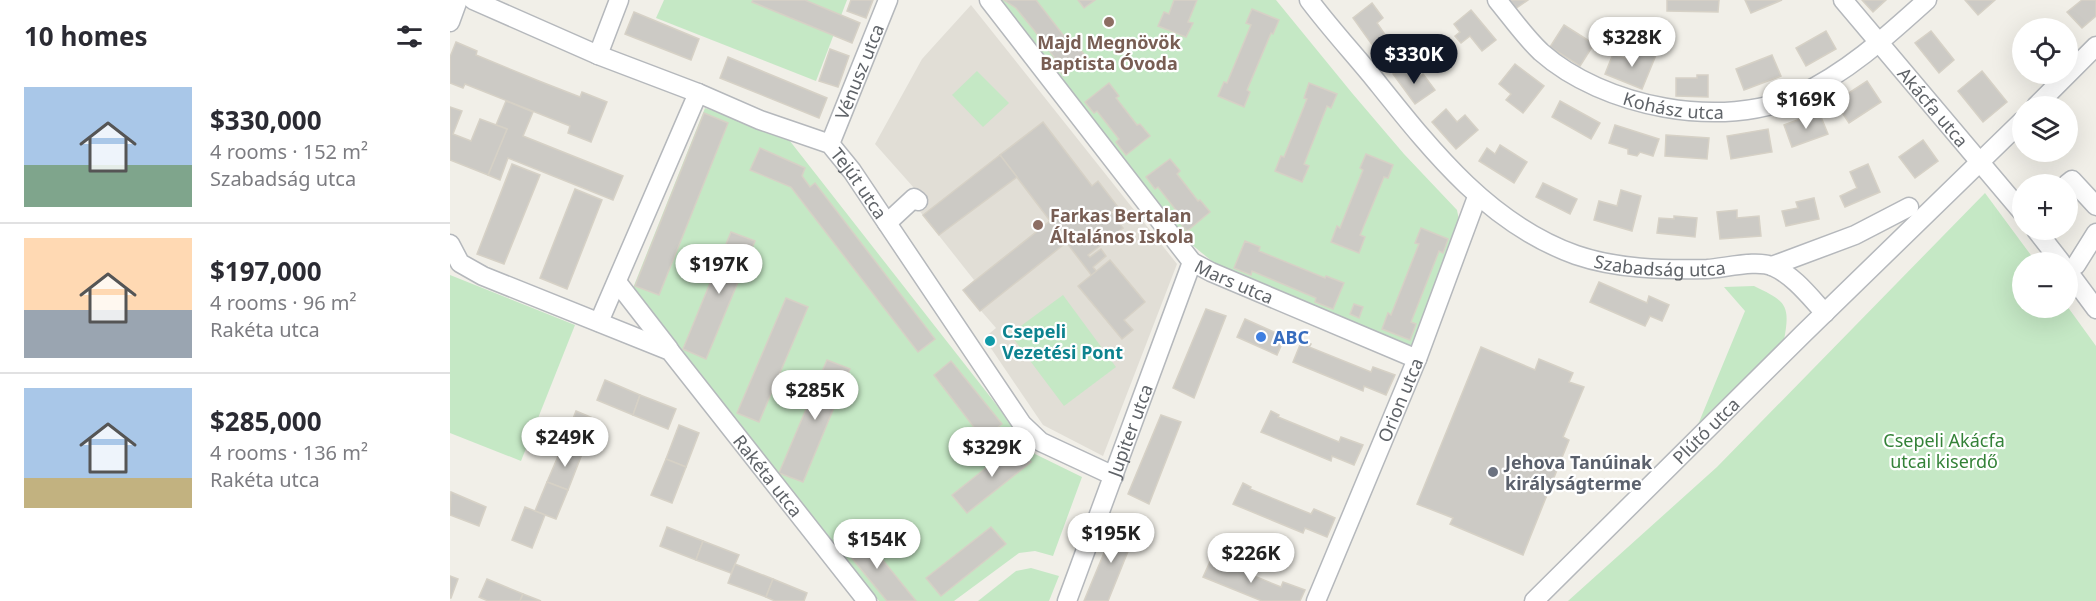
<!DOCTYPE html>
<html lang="en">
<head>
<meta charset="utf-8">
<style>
  :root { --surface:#fff; --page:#f2f2f3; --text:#2b2b33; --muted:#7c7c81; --line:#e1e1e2; --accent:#111827 }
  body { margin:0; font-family:"Noto Sans",sans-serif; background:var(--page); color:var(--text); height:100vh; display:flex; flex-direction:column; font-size:22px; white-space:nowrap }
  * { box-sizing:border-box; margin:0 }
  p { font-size:20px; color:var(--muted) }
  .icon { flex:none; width:33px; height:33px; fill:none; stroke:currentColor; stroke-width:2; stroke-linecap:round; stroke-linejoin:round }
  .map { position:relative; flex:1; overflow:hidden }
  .details { display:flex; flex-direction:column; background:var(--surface); width:450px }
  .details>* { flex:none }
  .buttons { position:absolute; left:1562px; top:18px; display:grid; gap:12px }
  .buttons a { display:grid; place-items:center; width:66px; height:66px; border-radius:50%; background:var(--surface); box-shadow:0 6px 24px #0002; font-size:30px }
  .price { position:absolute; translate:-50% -51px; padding:0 14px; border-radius:21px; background:#fff; color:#222; font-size:20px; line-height:39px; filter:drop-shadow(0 2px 3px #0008) }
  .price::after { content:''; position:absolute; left:50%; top:36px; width:18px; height:14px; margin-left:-9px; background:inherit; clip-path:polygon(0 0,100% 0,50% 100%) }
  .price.selected { background:var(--accent); color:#fff }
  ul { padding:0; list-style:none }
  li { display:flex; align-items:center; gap:18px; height:150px; padding:0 24px }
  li+li { border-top:2px solid var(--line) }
  li span { display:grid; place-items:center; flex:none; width:168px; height:120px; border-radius:0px; color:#555 }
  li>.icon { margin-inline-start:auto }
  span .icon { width:72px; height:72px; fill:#fffc; stroke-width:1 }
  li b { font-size:26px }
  h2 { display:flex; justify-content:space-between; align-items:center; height:72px; padding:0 24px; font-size:26px }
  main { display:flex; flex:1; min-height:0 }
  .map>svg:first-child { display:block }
  .education { fill:#e1ded6 }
  .green { fill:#c5e8c5 }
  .building { fill:#cccac5; stroke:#d6d1c6; stroke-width:1.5 }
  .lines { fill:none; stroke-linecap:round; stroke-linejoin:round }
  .minor-casing { stroke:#b5b8bc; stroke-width:21 }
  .minor { stroke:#fff; stroke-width:18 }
  .education-dot { fill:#8d6e63; stroke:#fff; stroke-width:2 }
  .shop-dot { fill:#3f7fe0; stroke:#fff; stroke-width:2 }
  .culture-dot { fill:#0f9aa8; stroke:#fff; stroke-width:2 }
  .worship-dot { fill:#6b7280; stroke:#fff; stroke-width:2 }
  .labels { text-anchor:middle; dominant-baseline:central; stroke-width:4.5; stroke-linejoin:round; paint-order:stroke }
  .education-label { font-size:18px; font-weight:bold; fill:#785e54; stroke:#fff }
  .street-label { font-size:18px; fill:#5f6368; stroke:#fff }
  .culture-label { font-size:18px; font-weight:bold; fill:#0d838f; stroke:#fff; text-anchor:start }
  .shop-label { font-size:18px; font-weight:bold; fill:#366cbe; stroke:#fff; text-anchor:start }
  .park-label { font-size:18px; fill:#348238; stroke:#fff }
  .worship-label { font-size:18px; font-weight:bold; fill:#5b616d; stroke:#fff; text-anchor:start }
</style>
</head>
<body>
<main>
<section class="details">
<h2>10 homes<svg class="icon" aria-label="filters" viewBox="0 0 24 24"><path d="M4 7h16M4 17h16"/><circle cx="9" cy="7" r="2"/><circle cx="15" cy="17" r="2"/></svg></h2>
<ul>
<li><span style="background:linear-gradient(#a9c7e8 65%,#7fa58c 0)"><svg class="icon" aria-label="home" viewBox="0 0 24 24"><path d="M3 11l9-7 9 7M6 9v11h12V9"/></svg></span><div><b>$330,000</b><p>4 rooms · 152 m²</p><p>Szabadság utca</p></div></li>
<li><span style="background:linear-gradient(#ffd9b3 60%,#9aa5b1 0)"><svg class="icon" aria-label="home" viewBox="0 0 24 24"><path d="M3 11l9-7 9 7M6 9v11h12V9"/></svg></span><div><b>$197,000</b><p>4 rooms · 96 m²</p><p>Rakéta utca</p></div></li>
<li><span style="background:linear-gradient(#a9c7e8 75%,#c2b280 0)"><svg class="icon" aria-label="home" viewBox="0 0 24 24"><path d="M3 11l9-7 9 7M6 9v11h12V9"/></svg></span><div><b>$285,000</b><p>4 rooms · 136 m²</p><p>Rakéta utca</p></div></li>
</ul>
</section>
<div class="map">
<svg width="1646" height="601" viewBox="0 0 1646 601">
  <rect width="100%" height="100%" fill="#f1efe8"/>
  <polygon class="education" points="521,5 727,264 653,456 593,425 534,338 546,328 513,290 524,280 464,204 472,197 425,144 472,59"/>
  <g class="green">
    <polygon points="214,0 397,0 366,81 206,18"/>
    <polygon points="548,0 826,0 902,93 954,154 1007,210 1010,225 962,345 953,346 769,267 741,244"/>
    <polygon points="527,71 559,103 533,127 502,95"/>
    <polygon points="255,108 336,136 585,454 632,477 603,556 585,551 569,553 504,601 429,601 183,288"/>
    <polygon points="1535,193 1586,262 1572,262 1572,308 1617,306 1646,346 1646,601 1118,601 1267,467"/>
    <polygon points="0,275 125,325 71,461 0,433"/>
    <path d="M1304,286C1335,301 1341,304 1334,340L1247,427L1295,311L1274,287Z"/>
    <polygon points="613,295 666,367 614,406 560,334"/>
    <polygon points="581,568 609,576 599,601 528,601 566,571"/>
  </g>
  <g class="building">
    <polygon points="303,0 355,0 410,23 402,43 302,2"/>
    <polygon points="401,0 423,0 416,18 397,11"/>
    <polygon points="554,0 586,0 624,49 628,47 637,58 614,76 604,64 607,61 584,30 566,8"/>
    <polygon points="628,0 645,0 634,8"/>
    <polygon points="724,0 747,0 738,22 743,23 736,37 708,26 714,12 719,14"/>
    <polygon points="1059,0 1078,0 1065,9"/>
    <polygon points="1217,0 1269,0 1268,12 1217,11"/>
    <polygon points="1295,0 1332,0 1301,13"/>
    <polygon points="1412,0 1436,0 1423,12"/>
    <polygon points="1515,0 1545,0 1528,15"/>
    <polygon points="1632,0 1646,0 1646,16 1632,28 1617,12"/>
    <polygon points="922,3 933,18 927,23 936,36 923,46 903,18"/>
    <polygon points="802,9 829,20 823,34 821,33 797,90 800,92 794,107 768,96 774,82 777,83 801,25 796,23"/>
    <polygon points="1021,10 1046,40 1032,51 1020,36 1011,43 1005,36 1010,32 1004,24"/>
    <polygon points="184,12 249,39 241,60 175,34"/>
    <polygon points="1114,25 1144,44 1130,66 1100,47"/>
    <polygon points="1376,31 1386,49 1356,66 1346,48"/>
    <polygon points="1481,31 1504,60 1489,73 1465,43"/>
    <polygon points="6,42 27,51 26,55 89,81 130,97 132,92 157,102 141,142 118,133 120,126 15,84 13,88 0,83 0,57"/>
    <polygon points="1188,48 1206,55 1192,89 1155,74 1163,54 1182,61"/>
    <polygon points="380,49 399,56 388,87 369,81"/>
    <polygon points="1322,55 1331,76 1294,90 1286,69"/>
    <polygon points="278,57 377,98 369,118 270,78"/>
    <polygon points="1065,64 1094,86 1073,113 1056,100 1061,94 1049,84"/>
    <polygon points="956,65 966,79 973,74 985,90 965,104 943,74"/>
    <polygon points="1532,71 1557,102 1533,122 1508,91"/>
    <polygon points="1247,75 1258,75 1258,97 1226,96 1226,78 1247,78"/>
    <polygon points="1417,81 1431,102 1399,123 1385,102"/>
    <polygon points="659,83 669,96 666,98 687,125 690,124 700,136 676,155 666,142 669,139 647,111 644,113 635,102"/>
    <polygon points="859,83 887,94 881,108 877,106 854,164 859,166 852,182 825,171 831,156 834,157 857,99 854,98"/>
    <polygon points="56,101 83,112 73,136 173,176 163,200 58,158 50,180 38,175 57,129 46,125"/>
    <polygon points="1110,101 1150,123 1141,139 1102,117"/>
    <polygon points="0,107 12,111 3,134 21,141 30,119 57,129 38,175 0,160"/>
    <polygon points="996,109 1007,122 1015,115 1028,130 1006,149 982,122"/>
    <polygon points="1369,112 1378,134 1342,147 1334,125"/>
    <polygon points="254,113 278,123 209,295 185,286"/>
    <polygon points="593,122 642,186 648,181 668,207 661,212 673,228 638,255 640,257 651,249 656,256 643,267 647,272 642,276 550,155"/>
    <polygon points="1165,125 1209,139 1203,156 1190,152 1187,156 1178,154 1178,149 1159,143"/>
    <polygon points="1318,129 1322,152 1281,159 1277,136"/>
    <polygon points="1216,135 1259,138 1257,159 1215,156"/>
    <polygon points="1473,140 1488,161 1465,178 1449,157"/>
    <polygon points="1050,145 1077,162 1064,183 1029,161 1037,148 1045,154"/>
    <polygon points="310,148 355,168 352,176 360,187 365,183 485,339 468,352 341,187 300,170"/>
    <polygon points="916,154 943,165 938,178 934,177 910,235 915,237 909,253 881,242 887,226 890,228 913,170 910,168"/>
    <polygon points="550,155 567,177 489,235 473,215"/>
    <polygon points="720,159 730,171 727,174 748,201 750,200 760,212 737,231 726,218 730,215 708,187 705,189 696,177"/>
    <polygon points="62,164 90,175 54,264 27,254"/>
    <polygon points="1418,164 1430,192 1395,207 1390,196 1407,188 1400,172"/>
    <polygon points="1093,183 1127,199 1120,214 1086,197"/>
    <polygon points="125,189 152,200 117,289 90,278"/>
    <polygon points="1171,190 1191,196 1182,231 1144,220 1149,201 1167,206"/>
    <polygon points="1364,198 1369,219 1336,226 1332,211 1348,208 1346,202"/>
    <polygon points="1287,210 1287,218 1309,216 1311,236 1270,239 1267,212"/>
    <polygon points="1224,216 1247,218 1245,237 1207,233 1209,218 1224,219"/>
    <polygon points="600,221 617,242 530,311 513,290"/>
    <polygon points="971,228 998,239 993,253 989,251 961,322 966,324 960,340 932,329 938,313 941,315 969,244 965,243"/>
    <polygon points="281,232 305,241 256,359 233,349"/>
    <polygon points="795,241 810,247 809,251 875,278 876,276 894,283 883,309 865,302 866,298 802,271 801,275 784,268"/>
    <polygon points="660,260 695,302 674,320 683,330 672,339 628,286"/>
    <polygon points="1149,282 1197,303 1199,296 1219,305 1212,321 1200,316 1195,326 1140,302"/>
    <polygon points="336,298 358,307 309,422 287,413"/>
    <polygon points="904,304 913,307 909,318 900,314"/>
    <polygon points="756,309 776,316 744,398 723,388"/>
    <polygon points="795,319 835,337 827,355 787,337"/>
    <polygon points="852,340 861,344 859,347 921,372 923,367 945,375 936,395 914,386 913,391 843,362"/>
    <polygon points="1031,347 1085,370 1089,359 1123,373 1119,382 1134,387 1113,437 1119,440 1073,555 1000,524 1003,518 967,504"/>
    <polygon points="377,360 400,369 353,482 329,473"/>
    <polygon points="501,361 552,424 533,439 484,375"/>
    <polygon points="155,380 190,395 183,415 147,400"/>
    <polygon points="190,395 226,409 218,429 183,415"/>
    <polygon points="126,411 145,419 132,454 112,447"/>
    <polygon points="821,411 829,415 828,417 889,442 891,437 913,445 904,465 882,456 881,461 811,432"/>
    <polygon points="711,415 731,422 699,504 678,494"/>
    <polygon points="229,425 249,433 236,467 216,459"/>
    <polygon points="566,444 581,462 517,513 502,495"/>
    <polygon points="112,447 132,454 118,490 97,482"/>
    <polygon points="216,459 236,467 222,503 201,495"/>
    <polygon points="97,482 118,490 106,519 85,511"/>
    <polygon points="793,483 801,487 800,489 861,514 864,509 885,518 877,537 855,528 853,533 783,504"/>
    <polygon points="1,492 36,507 29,526 0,515"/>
    <polygon points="75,507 95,515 82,548 62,540"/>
    <polygon points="667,522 687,529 658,601 634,601"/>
    <polygon points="217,527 253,541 246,560 210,546"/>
    <polygon points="541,527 556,544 491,596 476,578"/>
    <polygon points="410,532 466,601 437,601 392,546"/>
    <polygon points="253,541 289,555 281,573 246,560"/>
    <polygon points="763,555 771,559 770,562 831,587 833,582 855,590 850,601 812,601 753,577"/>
    <polygon points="285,564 323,579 316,597 278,583"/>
    <polygon points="0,576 8,579 1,598 0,598"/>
    <polygon points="37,579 73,594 70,601 38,601 29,597"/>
    <polygon points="323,579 357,593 354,601 325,601 316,597"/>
    <polygon points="73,594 91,601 70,601"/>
  </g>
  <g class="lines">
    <g class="minor-casing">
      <g id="minor">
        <path id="s1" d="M23,0L148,55L248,93L310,120L380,144L402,171L572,424L591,442L664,476"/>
        <path id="s2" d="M539,0L742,262L761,272L967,359"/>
        <path id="s3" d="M859,0C880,28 904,54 926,81C982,151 1039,224 1126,255C1167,269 1213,270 1257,269C1275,268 1308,259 1324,267C1344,276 1360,297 1375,313"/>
        <path id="s4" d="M1047,0C1061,17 1075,37 1091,52C1153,107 1273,131 1349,95C1398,72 1437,36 1477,0"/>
        <path id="s5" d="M1393,0L1572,212"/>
        <polyline points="0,22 8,0"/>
        <polyline points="148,55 169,0"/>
        <polyline points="1586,106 1646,46"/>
        <path id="s6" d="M380,144L438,0"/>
        <polyline points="1617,184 1622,180 1646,206"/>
        <polyline points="437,223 464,198 468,201"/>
        <polyline points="1586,230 1611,262"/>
        <path id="s7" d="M0,244L10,263L33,276L220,351L417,601"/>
        <polyline points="1322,266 1405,235 1459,207"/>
        <polyline points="1617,270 1646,309"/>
        <polyline points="1617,270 1626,265 1646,233"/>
        <polyline points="167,282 219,349"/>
        <polyline points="149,322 248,93"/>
        <path id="s8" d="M617,601L742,262"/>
        <path id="s9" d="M866,601L967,359L1027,197"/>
        <path id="s10" d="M1084,601L1353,334L1572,121"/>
      </g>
    </g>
    <use href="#minor" class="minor"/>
  </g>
  <g class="education-dot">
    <circle cx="659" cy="22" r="6"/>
    <circle cx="588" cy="225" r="6"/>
  </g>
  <circle class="shop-dot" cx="811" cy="337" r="6"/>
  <circle class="culture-dot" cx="540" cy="341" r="6"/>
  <circle class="worship-dot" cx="1043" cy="472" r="6"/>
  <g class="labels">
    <g class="education-label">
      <text x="659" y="42">Majd Megnövök<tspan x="659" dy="21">Baptista Óvoda</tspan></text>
      <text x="600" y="215" text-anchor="start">Farkas Bertalan<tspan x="600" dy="21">Általános Iskola</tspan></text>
    </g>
    <g class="street-label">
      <text stroke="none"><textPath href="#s6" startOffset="78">Vénusz utca</textPath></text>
      <text stroke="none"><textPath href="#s4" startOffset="214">Kohász utca</textPath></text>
      <text stroke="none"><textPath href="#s5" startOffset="140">Akácfa utca</textPath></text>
      <text stroke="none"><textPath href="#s1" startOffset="434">Tejút utca</textPath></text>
      <text stroke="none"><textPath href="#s3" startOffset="459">Szabadság utca</textPath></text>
      <text stroke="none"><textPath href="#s2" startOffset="378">Mars utca</textPath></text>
      <text stroke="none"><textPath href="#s9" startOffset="218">Orion utca</textPath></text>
      <text stroke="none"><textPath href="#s8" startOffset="182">Jupiter utca</textPath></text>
      <text stroke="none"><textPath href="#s10" startOffset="242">Plútó utca</textPath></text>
      <text stroke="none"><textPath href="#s7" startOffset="408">Rakéta utca</textPath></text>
    </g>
    <g class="culture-label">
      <text x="552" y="331">Csepeli<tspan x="552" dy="21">Vezetési Pont</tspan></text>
    </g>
    <g class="shop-label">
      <text x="823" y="337">ABC</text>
    </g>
    <g class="park-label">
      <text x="1494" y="440">Csepeli Akácfa<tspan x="1494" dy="21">utcai kiserdő</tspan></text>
    </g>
    <g class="worship-label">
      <text x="1055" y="462">Jehova Tanúinak<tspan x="1055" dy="21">királyságterme</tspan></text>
    </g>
  </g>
</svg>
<div class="buttons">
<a><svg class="icon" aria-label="locate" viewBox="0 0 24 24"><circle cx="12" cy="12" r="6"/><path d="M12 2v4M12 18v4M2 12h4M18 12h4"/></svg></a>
<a><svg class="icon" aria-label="layers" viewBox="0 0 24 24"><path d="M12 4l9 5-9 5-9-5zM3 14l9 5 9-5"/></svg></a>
<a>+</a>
<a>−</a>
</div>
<b class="price" style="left:1182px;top:68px">$328K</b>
<b class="price selected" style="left:964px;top:85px">$330K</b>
<b class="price" style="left:1356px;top:130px">$169K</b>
<b class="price" style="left:269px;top:295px">$197K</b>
<b class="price" style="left:365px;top:421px">$285K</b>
<b class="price" style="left:115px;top:468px">$249K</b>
<b class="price" style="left:542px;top:478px">$329K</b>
<b class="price" style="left:661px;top:564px">$195K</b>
<b class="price" style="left:427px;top:570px">$154K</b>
<b class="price" style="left:801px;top:584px">$226K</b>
</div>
</main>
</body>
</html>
